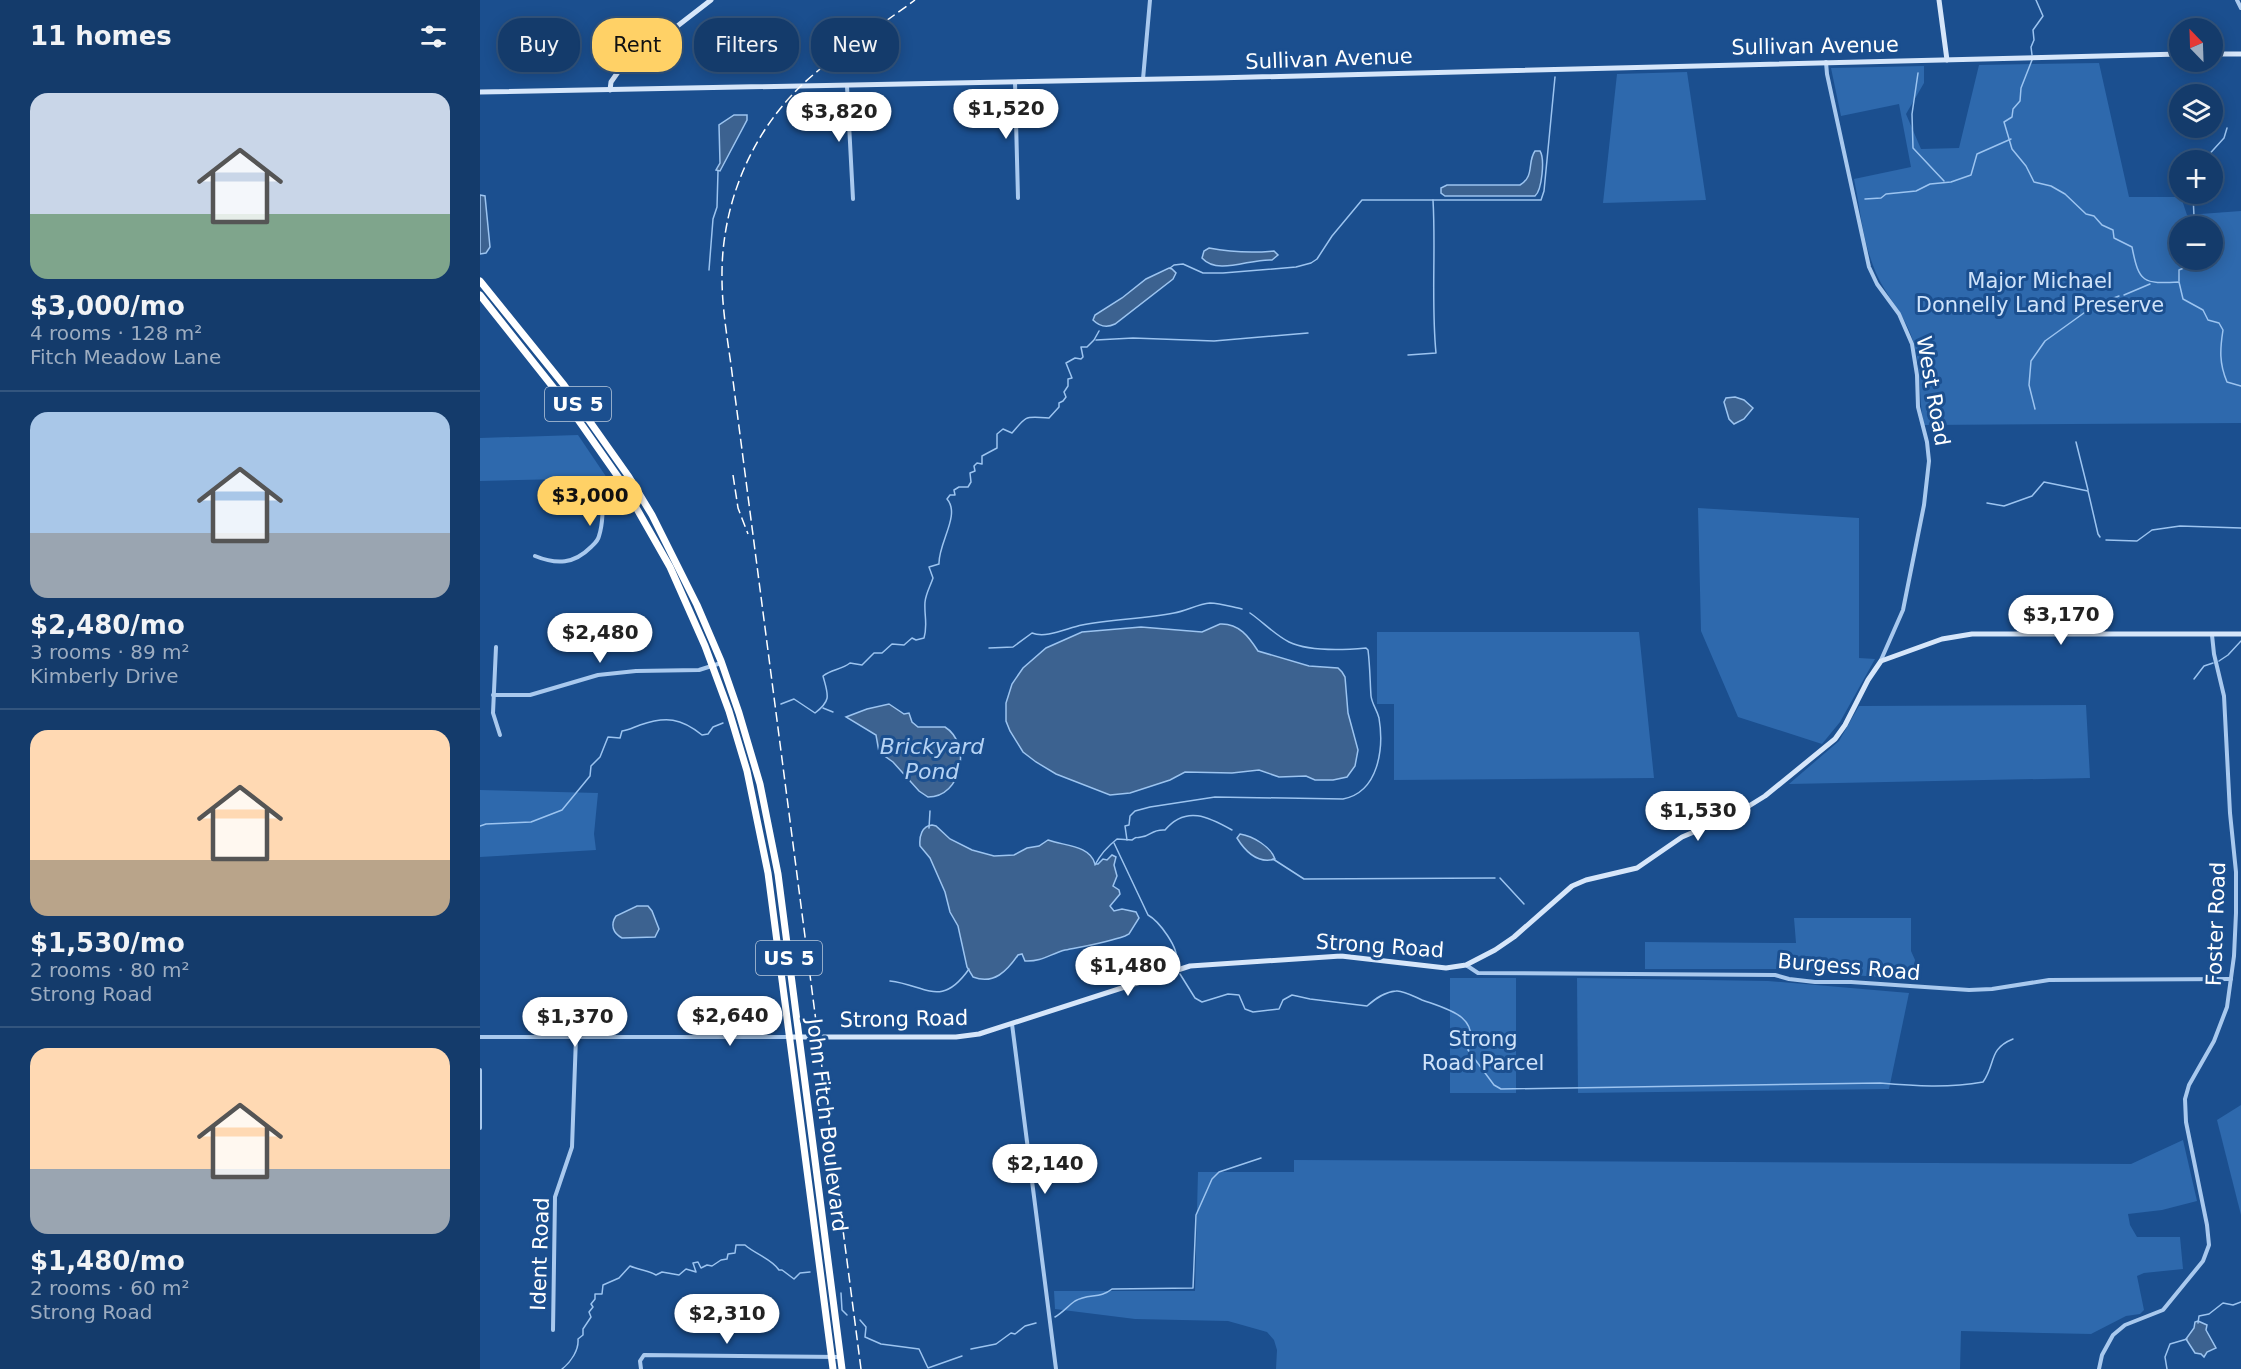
<!DOCTYPE html>
<html lang="en">
<head>
<meta charset="utf-8">
<style>
  :root { --surface:#143b6b; --page:#214673; --text:#f1f3f6; --muted:#9dadc1; --line:#33557e; --accent:#ffd166 }
  body { margin:0; font-family:"DejaVu Sans",sans-serif; background:var(--page); color:var(--text); height:100vh; display:flex; flex-direction:column; font-size:22px; white-space:nowrap }
  * { box-sizing:border-box; margin:0 }
  p { font-size:20px; color:var(--muted) }
  .icon { flex:none; width:33px; height:33px; fill:none; stroke:currentColor; stroke-width:2; stroke-linecap:round; stroke-linejoin:round }
  .map { position:relative; flex:1; overflow:hidden }
  .panel { display:flex; flex-direction:column; background:var(--surface); width:480px }
  .panel>* { flex:none }
  .guide { position:absolute; left:18px; top:18px; width:570px; height:54px; display:flex; gap:12px }
  .needle { width:39px; rotate:337deg }
  .fabs { position:absolute; left:1689px; top:18px; display:grid; gap:12px }
  .fabs a { display:grid; place-items:center; width:54px; height:54px; border-radius:50%; background:var(--surface); box-shadow:0 3px 15px #0003,0 0 0 2px var(--line); font-size:30px }
  .price { position:absolute; translate:-50% -51px; padding:0 14px; border-radius:21px; background:#fff; color:#222; font-size:20px; line-height:39px; filter:drop-shadow(0 2px 3px #0008) }
  .price::after { content:''; position:absolute; left:50%; top:36px; width:18px; height:14px; margin-left:-9px; background:inherit; clip-path:polygon(0 0,100% 0,50% 100%) }
  .price.on { background:var(--accent); color:#111 }
  ul { padding:0; list-style:none }
  li { display:grid; align-content:center; gap:12px; height:318px; padding:0 30px }
  li+li { border-top:2px solid var(--line) }
  li span { display:grid; place-items:center; height:186px; border-radius:18px; color:#555 }
  li>.icon { margin-inline-start:auto }
  span .icon { width:108px; height:108px; fill:#fffc; stroke-width:1 }
  li b { font-size:26px }
  h2 { display:flex; justify-content:space-between; align-items:center; height:72px; padding:0 30px; font-size:26px }
  .pill { padding:0 21px; border-radius:24px; background:var(--surface); box-shadow:0 3px 15px #0003,0 0 0 2px var(--line); font-size:21px; line-height:54px }
  .pill.on { background:var(--accent); color:#111 }
  main { display:flex; flex:1; min-height:0 }
  .map>svg:first-child { display:block }
  .green { fill:#2e69ad; fill-rule:evenodd }
  .water { fill:#3c6290; stroke:#9cc4f0; stroke-width:1.5 }
  .lines { fill:none; stroke-linecap:round; stroke-linejoin:round }
  .stream { stroke:#9cc4f0; stroke-width:1.5 }
  .street { stroke:#a9c9ee; stroke-width:4 }
  .secondary { stroke:#d6e6fa; stroke-width:5 }
  .highway { stroke:#fff; stroke-width:7 }
  .rail { stroke:#fff; stroke-width:1.5; stroke-dasharray:10 4.5; stroke-linecap:butt }
  .labels { text-anchor:middle; dominant-baseline:central; stroke-width:6; stroke-linejoin:round; paint-order:stroke }
  .shield { fill:#1b4f8f; stroke:#bbcadd; stroke-width:1.5 }
  .shield-label { font-size:20px; font-weight:bold; fill:#fff }
  .street-label { font-size:21px; fill:#fff; stroke:#1b4f8f }
  .park-label { font-size:21px; fill:#cfe3fa; stroke:#1b4f8f }
  .water-label { font-size:22px; font-style:italic; fill:#b5d3f5; stroke:#1b4f8f }
</style>
</head>
<body>
<main>
<section class="panel">
<h2>11 homes<svg class="icon" aria-label="filters" viewBox="0 0 24 24"><path d="M4 7h16M4 17h16"/><circle cx="9" cy="7" r="2"/><circle cx="15" cy="17" r="2"/></svg></h2>
<ul>
<li><span style="background:linear-gradient(#c9d6e8 65%,#7fa58c 0)"><svg class="icon" aria-label="home" viewBox="0 0 24 24"><path d="M3 11l9-7 9 7M6 9v11h12V9"/></svg></span><div><b>$3,000/mo</b><p>4 rooms · 128 m²</p><p>Fitch Meadow Lane</p></div></li>
<li><span style="background:linear-gradient(#a9c7e8 65%,#9aa5b1 0)"><svg class="icon" aria-label="home" viewBox="0 0 24 24"><path d="M3 11l9-7 9 7M6 9v11h12V9"/></svg></span><div><b>$2,480/mo</b><p>3 rooms · 89 m²</p><p>Kimberly Drive</p></div></li>
<li><span style="background:linear-gradient(#ffd9b3 70%,#b9a48a 0)"><svg class="icon" aria-label="home" viewBox="0 0 24 24"><path d="M3 11l9-7 9 7M6 9v11h12V9"/></svg></span><div><b>$1,530/mo</b><p>2 rooms · 80 m²</p><p>Strong Road</p></div></li>
<li><span style="background:linear-gradient(#ffd9b3 65%,#9aa5b1 0)"><svg class="icon" aria-label="home" viewBox="0 0 24 24"><path d="M3 11l9-7 9 7M6 9v11h12V9"/></svg></span><div><b>$1,480/mo</b><p>2 rooms · 60 m²</p><p>Strong Road</p></div></li>
</ul>
</section>
<div class="map">
<svg width="1761" height="1369" viewBox="0 0 1761 1369">
  <rect width="100%" height="100%" fill="#1b4f8f"/>
  <g class="green">
    <path d="M1619,63L1649,197H1701L1707,215L1761,211V423L1444,425C1438,398 1442,370 1434,344C1426,314 1404,295 1394,268C1383,241 1380,208 1374,179L1431,167L1419,104L1361,116L1351,68L1444,66V83L1426,114L1441,149L1479,148L1499,65ZM1700,226H1732V260H1700Z"/>
    <polygon points="1207,72 1226,200 1123,203 1137,74"/>
    <polygon points="98,435 127,478 0,481 0,438"/>
    <polygon points="1218,508 1379,518 1379,658 1395,659 1360,722 1342,744 1258,717 1221,631"/>
    <polygon points="897,632 1159,632 1174,778 914,780 914,704 897,704"/>
    <polygon points="1606,705 1610,778 1309,784 1359,741 1379,706"/>
    <polygon points="0,790 118,793 114,834 116,850 0,857"/>
    <polygon points="1314,918 1431,918 1431,951 1435,960 1431,980 1306,969 1165,969 1165,942 1316,943"/>
    <rect x="970" y="978" width="66" height="115"/>
    <polygon points="1097,978 1288,981 1429,993 1409,1089 1098,1093"/>
    <polygon points="1761,1105 1761,1215 1737,1120"/>
    <polygon points="1703,1140 1717,1201 1682,1210 1648,1214 1650,1225 1657,1237 1700,1237 1703,1269 1664,1273 1657,1276 1664,1310 1660,1314 1646,1316 1611,1334 1481,1331 1480,1369 796,1369 797,1350 794,1340 787,1332 748,1321 655,1319 575,1309 574,1291 715,1291 718,1172 814,1172 814,1160 1651,1164"/>
  </g>
  <g class="water">
    <polygon points="254,115 267,115 267,120 240,171 236,170 240,163 239,125"/>
    <path d="M1055,151H1060C1065,159 1062,190 1055,196H965L961,193V188L967,185H1040C1055,176 1047,162 1055,151Z"/>
    <polygon points="0,195 5,196 10,247 6,253 0,254"/>
    <path d="M729,248C750,252 772,253 794,251L798,255L792,260C771,258 738,276 722,258L724,251Z"/>
    <path d="M689,268L692,269L696,273L693,279L635,324C627,328 620,327 613,320L615,315L642,298L666,279Z"/>
    <polygon points="1255,397 1264,400 1273,408 1264,419 1254,424 1249,419 1244,402 1246,398"/>
    <path d="M740,624C759,623 769,637 778,651L829,666L858,668L862,672L865,677L868,713L878,750L875,766L867,777L853,780H835L826,776L799,777L779,770L752,773L705,772L690,780L650,793L630,795L576,774L556,762L543,752L530,731L526,721V703L532,684L543,668L566,648L602,632L661,627L722,632Z"/>
    <path d="M409,704L424,714L429,713L432,722L438,727H465C492,744 482,797 448,797L439,791L413,762L399,752L396,735L366,717L387,709Z"/>
    <path d="M452,825L456,826L470,839L492,850L514,856L534,855L547,848L559,846L568,840C584,846 610,845 615,864H618L623,859L627,860L632,855L636,857L634,865L637,876L633,886L639,890L640,894L630,906L634,911L642,909L656,912L659,918L649,934L645,936C625,943 605,946 585,950C570,954 562,962 545,961L542,954L538,955C527,971 514,985 493,977L487,967L478,926L470,912L465,892L450,858L440,846C439,836 442,826 452,825Z"/>
    <path d="M760,834C773,836 791,847 795,859C778,864 765,851 757,838Z"/>
    <path d="M157,906H168L172,911L179,929L175,937L142,938C133,933 130,925 136,916Z"/>
    <polygon points="1718,1321 1727,1325 1726,1330 1736,1348 1727,1352 1724,1357 1721,1354 1715,1353 1706,1339 1714,1328 1715,1322"/>
  </g>
  <g class="lines">
    <g class="stream">
      <polyline points="1552,55 1551,47 1554,40 1553,30 1563,16 1556,0"/>
      <path d="M1552,60L1541,88L1540,101L1533,109L1532,117L1524,122L1532,149L1546,166L1554,182L1571,186L1585,194L1606,214L1614,216L1622,225L1633,230L1634,238L1652,247C1659,283 1663,284 1699,282L1703,299L1723,310L1728,320L1739,323L1743,330C1740,349 1739,363 1747,382L1761,386"/>
      <polyline points="1438,73 1432,114 1433,148 1464,181"/>
      <polyline points="1724,160 1744,138 1747,128"/>
      <polyline points="1385,199 1401,198 1406,194 1436,191 1450,184 1471,182 1491,175 1497,154 1531,139"/>
      <polyline points="1708,226 1714,217 1713,194"/>
      <polyline points="690,268 694,265 703,264 723,273 743,273 816,267 831,263 837,259 852,236 882,200 1061,200 1064,191 1075,77"/>
      <polyline points="229,270 233,219 237,207 238,171"/>
      <polyline points="1699,281 1699,270 1706,267 1703,260"/>
      <polyline points="1644,295 1670,284"/>
      <polyline points="616,340 653,338 734,341 828,333"/>
      <path d="M928,355L956,353C951,302 956,251 953,200"/>
      <polyline points="1555,409 1549,385 1551,361 1565,341 1615,305 1639,296"/>
      <polyline points="1596,442 1608,490"/>
      <polyline points="1507,503 1524,506 1552,496 1564,482 1608,491 1618,534 1620,537"/>
      <polyline points="1626,540 1657,541 1672,530 1700,526 1761,528"/>
      <path d="M509,648L533,647L552,633C566,639 587,628 602,625C632,619 664,619 694,613C706,611 718,604 730,603C740,603 752,607 762,609"/>
      <polyline points="1739,661 1748,655 1761,641"/>
      <polyline points="1714,679 1724,666 1733,663"/>
      <path d="M301,704L314,699L335,713C352,700 348,695 343,676C352,669 361,670 370,663L382,665L394,653H402L412,644L424,645L432,638L436,640L444,638C448,625 444,615 445,602C446,593 450,587 453,578L449,567L459,564C458,543 481,515 467,499L470,495H475L474,490L479,487H488L491,482L490,473L495,471L494,466L497,463L502,464V456L517,448V434L523,429L532,433C548,414 545,417 569,418L579,407V403L583,401L586,397L584,392L588,386V379L592,378L586,363L595,358L601,359L603,357L601,347H607L614,340L619,331"/>
      <polyline points="343,708 353,712"/>
      <path d="M0,826L6,824L51,822L82,810L110,776L111,766L120,757L128,737L140,738L142,731C149,730 154,727 160,725C186,716 201,718 222,735L228,734L233,727L243,723"/>
      <polyline points="449,828 450,811"/>
      <path d="M647,840L645,826L649,825L650,816L655,811L670,807L735,797L863,799C899,792 904,748 899,718C897,710 892,704 891,696C890,681 890,666 888,650L886,648C864,650 830,652 809,642C795,635 783,622 770,613"/>
      <path d="M634,843L668,915C679,921 700,949 696,961"/>
      <polyline points="793,859 824,879 1015,878"/>
      <path d="M615,865C620,855 628,846 637,839L652,840C660,835 652,839 661,837C672,836 671,829 685,830C706,805 729,817 752,830"/>
      <polyline points="1020,878 1044,904"/>
      <path d="M700,974L715,998L722,1002L748,994L759,995L765,1009L773,1012L799,1009L803,1000L812,995L830,999L887,1006C895,999 904,992 916,991C923,990 935,997 942,1000C967,1009 1001,1016 988,1050L1014,1085L1021,1089L1400,1083C1435,1086 1469,1088 1503,1082C1516,1064 1508,1049 1533,1039"/>
      <path d="M410,981C446,985 461,1009 489,969"/>
      <polyline points="361,1293 362,1310 367,1315"/>
      <path d="M575,1317C582,1313 588,1306 595,1301C608,1293 620,1299 632,1289L713,1288L716,1215L732,1179L739,1172L781,1158"/>
      <polyline points="380,1320 386,1327 385,1337 401,1344 439,1349 448,1368 482,1356"/>
      <polyline points="1718,1323 1719,1316 1729,1314 1743,1303 1753,1305 1761,1302"/>
      <polyline points="491,1349 516,1344 531,1333 535,1334 545,1326 556,1323"/>
      <path d="M82,1369C91,1362 99,1350 98,1339L103,1335V1329L111,1317L109,1312L113,1307L111,1304L115,1299V1294H122L123,1285L139,1278L150,1266C159,1270 168,1270 176,1275L182,1272L199,1275L206,1269L216,1272L213,1263L218,1262L221,1268L227,1265L232,1266L241,1260L247,1259L248,1254L255,1253L256,1245H265C275,1254 292,1259 299,1270H302L314,1279L320,1273L330,1272"/>
      <polyline points="1687,1369 1685,1357 1690,1344 1707,1339"/>
    </g>
    <g class="street">
      <polyline points="1757,0 1761,8"/>
      <polyline points="1346,62 1347,74 1389,267 1397,284 1419,314 1432,344 1437,375 1438,407 1447,442 1449,461 1444,505 1423,610 1401,660"/>
      <polyline points="663,79 670,0"/>
      <polyline points="535,82 538,198"/>
      <polyline points="367,86 373,199"/>
      <path d="M55,556C77,565 94,564 111,547C114,544 118,541 119,536C127,512 115,499 140,482"/>
      <polyline points="16,647 13,713 20,735"/>
      <polyline points="13,695 50,695 118,675 156,671 219,670 241,663"/>
      <polyline points="986,965 998,973 1295,975 1309,979 1335,982 1371,982 1489,990 1512,989 1569,980 1751,979"/>
      <polyline points="532,1024 576,1369"/>
      <polyline points="0,1037 310,1037"/>
      <polyline points="0,1070 0,1128"/>
      <polyline points="73,1330 75,1197 92,1147 96,1037"/>
      <polyline points="161,1369 160,1361 164,1355 360,1357"/>
      <polyline points="1619,1369 1622,1355 1633,1335 1645,1325 1683,1310 1723,1261 1729,1245 1727,1225 1706,1122 1705,1099 1709,1085 1734,1041 1747,1007 1754,956 1756,913 1756,872 1750,813 1744,696 1734,654 1732,635"/>
    </g>
    <g class="secondary">
      <polyline points="1459,0 1467,60"/>
      <polyline points="1732,54 1761,54"/>
      <polyline points="130,90 131,82 138,72 231,0"/>
      <polyline points="0,92 735,78 1700,54"/>
      <polyline points="310,1037 476,1037 499,1034 710,966 861,956 966,968 986,965 1015,950 1034,937 1092,886 1106,880 1157,868 1202,837 1256,814 1285,796 1355,739 1365,725 1388,680 1401,661 1462,639 1492,634 1761,634"/>
    </g>
    <g class="highway">
      <polyline points="0,281 84,385 149,477 172,515 217,605 241,661 259,713 280,784 298,874 362,1369"/>
      <polyline points="0,295 92,411 141,481 190,567 225,646 249,711 267,771 288,873 353,1369"/>
    </g>
    <g class="rail">
      <polyline points="253,475 258,508 268,534"/>
      <path d="M381,1369L251,365C247,336 242,307 242,278C241,205 271,132 325,82C359,51 399,27 435,0"/>
    </g>
  </g>
  <g class="labels">
    <g class="shield">
      <rect x="65" y="387" width="66" height="34" rx="4.5"/>
      <rect x="276" y="941" width="66" height="34" rx="4.5"/>
    </g>
    <g class="shield-label">
      <text x="98" y="404">US 5</text>
      <text x="309" y="958">US 5</text>
    </g>
    <g class="street-label">
      <text transform="translate(1335 46) rotate(-1)">Sullivan Avenue</text>
      <text transform="translate(849 59) rotate(-2)">Sullivan Avenue</text>
      <text transform="translate(1453 391) rotate(80)">West Road</text>
      <text transform="translate(1736 924) rotate(-88)">Foster Road</text>
      <text transform="translate(900 946) rotate(4)">Strong Road</text>
      <text transform="translate(1369 967) rotate(5)">Burgess Road</text>
      <text transform="translate(424 1019) rotate(-1)">Strong Road</text>
      <text transform="translate(347 1125) rotate(83)">John Fitch Boulevard</text>
      <text transform="translate(60 1254) rotate(-88)">Ident Road</text>
    </g>
    <g class="park-label">
      <text x="1560" y="281">Major Michael<tspan x="1560" dy="24">Donnelly Land Preserve</tspan></text>
      <text x="1003" y="1039">Strong<tspan x="1003" dy="24">Road Parcel</tspan></text>
    </g>
    <g class="water-label">
      <text x="452" y="746">Brickyard<tspan x="452" dy="25">Pond</tspan></text>
    </g>
  </g>
</svg>
<div class="fabs">
<a><svg class="needle" viewBox="-14 -14 28 28"><path d="M0-13l5 13h-10z" fill="#e53935"/><path d="M0 13l5-13h-10z" fill="#9dadc1"/></svg></a>
<a><svg class="icon" aria-label="layers" viewBox="0 0 24 24"><path d="M12 4l9 5-9 5-9-5zM3 14l9 5 9-5"/></svg></a>
<a>+</a>
<a>−</a>
</div>
<b class="price" style="left:526px;top:140px">$1,520</b>
<b class="price" style="left:359px;top:143px">$3,820</b>
<b class="price on" style="left:110px;top:527px">$3,000</b>
<b class="price" style="left:1581px;top:646px">$3,170</b>
<b class="price" style="left:120px;top:664px">$2,480</b>
<b class="price" style="left:1218px;top:842px">$1,530</b>
<b class="price" style="left:648px;top:997px">$1,480</b>
<b class="price" style="left:250px;top:1047px">$2,640</b>
<b class="price" style="left:95px;top:1048px">$1,370</b>
<b class="price" style="left:565px;top:1195px">$2,140</b>
<b class="price" style="left:247px;top:1345px">$2,310</b>
<div class="guide">
<a class="pill">Buy</a>
<a class="pill on">Rent</a>
<a class="pill">Filters</a>
<a class="pill">New</a>
</div>
</div>
</main>
</body>
</html>
